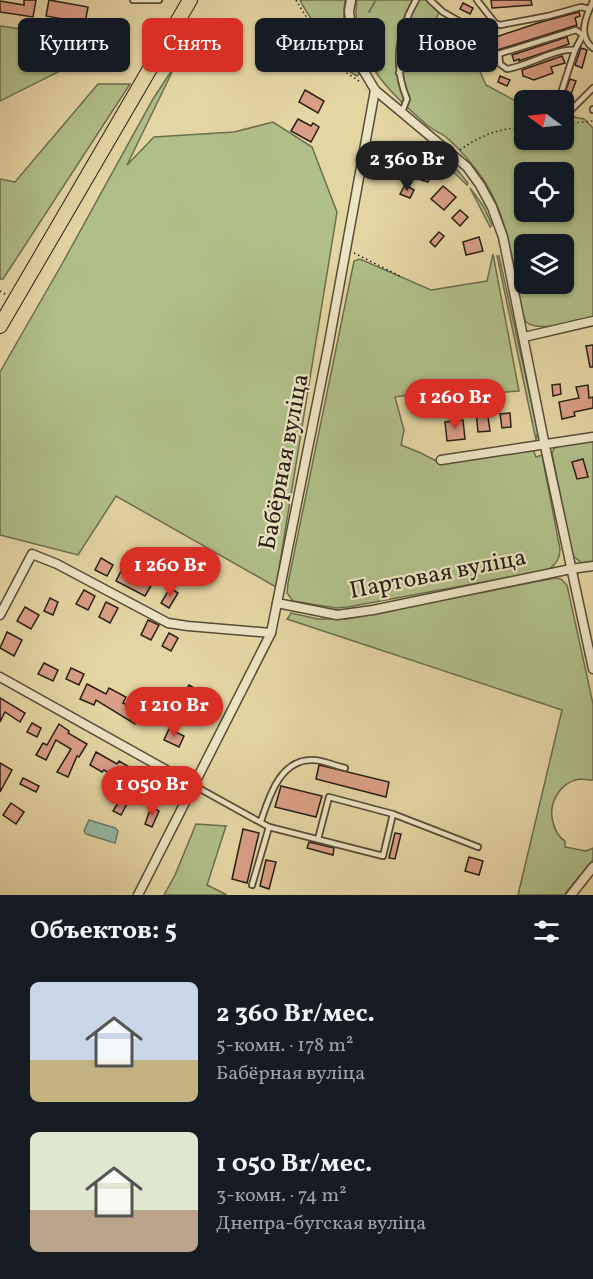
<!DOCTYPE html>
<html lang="ru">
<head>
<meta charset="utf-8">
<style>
  :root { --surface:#171b24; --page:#20242c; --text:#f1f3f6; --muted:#9ea1a6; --accent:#d93025 }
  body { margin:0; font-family:Vollkorn,serif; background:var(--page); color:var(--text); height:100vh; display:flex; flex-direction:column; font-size:22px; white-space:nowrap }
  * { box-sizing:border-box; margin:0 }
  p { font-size:20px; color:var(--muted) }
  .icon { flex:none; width:33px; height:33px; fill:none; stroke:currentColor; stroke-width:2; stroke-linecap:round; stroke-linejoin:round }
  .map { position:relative; height:895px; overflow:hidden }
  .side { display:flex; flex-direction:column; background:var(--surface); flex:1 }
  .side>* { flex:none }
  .guide { position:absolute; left:18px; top:18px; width:558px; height:54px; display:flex; gap:12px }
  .needle { width:39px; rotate:285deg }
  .controls { position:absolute; left:514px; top:90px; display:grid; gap:12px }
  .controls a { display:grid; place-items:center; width:60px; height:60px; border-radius:9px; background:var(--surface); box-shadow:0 2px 4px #0004; font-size:30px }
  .price { position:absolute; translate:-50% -51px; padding:0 14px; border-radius:21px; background:var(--accent); color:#fff; font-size:20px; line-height:39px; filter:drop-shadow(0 2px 3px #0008) }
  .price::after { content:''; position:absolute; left:50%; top:36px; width:18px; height:14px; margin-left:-9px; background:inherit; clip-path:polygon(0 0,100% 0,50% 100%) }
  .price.on { background:#222; color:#fff }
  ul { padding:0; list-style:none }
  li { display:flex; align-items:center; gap:18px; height:150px; padding:0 30px }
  li span { display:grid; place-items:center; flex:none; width:168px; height:120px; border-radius:9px; color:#555 }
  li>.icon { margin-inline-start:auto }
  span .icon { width:72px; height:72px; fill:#fffc; stroke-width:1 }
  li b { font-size:26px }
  h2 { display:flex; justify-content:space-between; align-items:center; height:72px; padding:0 30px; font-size:26px }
  .tag { padding:0 21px; border-radius:9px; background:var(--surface); box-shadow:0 2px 4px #0004; font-size:21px; line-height:54px }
  .tag.on { background:var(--accent); color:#fff }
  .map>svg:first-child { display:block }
  .green { fill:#b0bf89; stroke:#6c6e4f; stroke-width:1.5; fill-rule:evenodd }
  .water { fill:#96baa2; stroke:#6a7c6a; stroke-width:1.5 }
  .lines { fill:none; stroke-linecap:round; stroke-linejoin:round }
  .stream { stroke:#6a7c6a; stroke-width:2 }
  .building { fill:#da9f87; stroke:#271e15; stroke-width:1.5 }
  .lane-casing { stroke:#564c38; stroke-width:8 }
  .street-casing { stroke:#564c38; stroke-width:11 }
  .primary-casing { stroke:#271e15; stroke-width:16 }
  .path { stroke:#271e15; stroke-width:1.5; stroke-dasharray:1.5 3; stroke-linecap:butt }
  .lane { stroke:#ede4c3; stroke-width:4.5 }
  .street { stroke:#ede4c3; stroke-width:8 }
  .primary { stroke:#e4d6a3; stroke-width:14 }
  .labels { text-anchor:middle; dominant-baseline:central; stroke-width:4.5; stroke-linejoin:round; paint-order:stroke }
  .street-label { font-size:24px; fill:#271e15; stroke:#ede4c3 }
</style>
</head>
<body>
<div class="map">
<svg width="593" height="895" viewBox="0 0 593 895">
  <rect width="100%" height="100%" fill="#e4d6a3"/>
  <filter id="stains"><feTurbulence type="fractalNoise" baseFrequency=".00333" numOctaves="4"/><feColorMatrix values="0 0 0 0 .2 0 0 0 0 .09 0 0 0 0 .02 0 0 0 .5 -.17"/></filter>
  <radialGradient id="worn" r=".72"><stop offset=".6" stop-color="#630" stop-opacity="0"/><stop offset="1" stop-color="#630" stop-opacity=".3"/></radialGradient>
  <g class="green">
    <path d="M300,0H345C341,30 347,47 359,74L357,76C331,62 328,47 315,25C310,16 304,9 300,0Z"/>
    <path d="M357,0H428L439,12L423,50L455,69L467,64L477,65L486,85L525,106V140H564V115L584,119L593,128V318C576,321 539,333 526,322C519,309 519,292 516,277C510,245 503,210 485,182C475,167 461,150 446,137C440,133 433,130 427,125C389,92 349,55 357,0ZM525,172H564V212H525ZM525,244H564V284H525Z"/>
    <polygon points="0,26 70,36 58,72 0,101"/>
    <polygon points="176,64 127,165 154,137 234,132 273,122 312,147 337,212 276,587 116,496 78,555 0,535 0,372 62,264 153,99"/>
    <polygon points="98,84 130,84 3,279 0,279 0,179 15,182"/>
    <polygon points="432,147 455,167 468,183 467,185 430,149"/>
    <polygon points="470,188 484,207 492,225 490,227"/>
    <path d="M493,254L519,391L506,392L475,399L433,386L426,392L395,397L404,430L401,445L421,453L440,463L533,449L536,457L542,455L560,549C560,559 556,565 548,570L348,607L336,608L293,601L287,593L288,583L354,261L360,259L431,290L487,281Z"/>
    <polygon points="497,256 499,256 538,432 536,440"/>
    <polygon points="593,440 593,561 582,563 572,555 552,453 555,447"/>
    <path d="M555,578L561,579L567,585L593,704V780C589,780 583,779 579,779C559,783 548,804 553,822C555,831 558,837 565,841V847L586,851L593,848V860L564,895H518L562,710L287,619L291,613L318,619H347Z"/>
    <polygon points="196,824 226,826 207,885 227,895 164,895 175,875"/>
  </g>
  <polygon class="water" points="89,820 115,828 118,831 115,843 86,834 84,831"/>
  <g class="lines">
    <polyline class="stream" points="369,12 376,0"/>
  </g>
  <g class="building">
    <polygon points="24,0 36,0 33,17 0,12 0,1 24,5"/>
    <polygon points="49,0 88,7 85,23 46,16"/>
    <polygon points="491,0 531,0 532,5 492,8"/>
    <polygon points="463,3 473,8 470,14 460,9"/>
    <polygon points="579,12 580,16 575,18 577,25 491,52 488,47 481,50 478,43 541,22"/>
    <circle cx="458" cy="32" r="6"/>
    <polygon points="567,37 569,44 519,61 519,59 514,61 512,55"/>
    <polygon points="581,48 587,50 582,68 575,65"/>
    <polygon points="562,56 565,63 551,67 553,73 534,80 523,76 522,70"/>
    <polygon points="500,76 510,80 507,86 498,82"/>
    <polygon points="570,79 576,81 564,113 564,100 562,100"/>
    <polygon points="305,90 324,101 318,113 299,102"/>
    <polygon points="298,119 311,126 313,123 319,127 311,142 291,131"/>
    <polygon points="419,166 432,170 428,182 415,178"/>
    <polygon points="405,185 414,190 410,198 400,194"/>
    <polygon points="443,186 456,197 444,210 431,199"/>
    <polygon points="460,210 468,217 460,226 452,218"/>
    <polygon points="439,232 444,236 435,247 430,242"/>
    <polygon points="479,237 483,251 466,255 463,242"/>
    <polygon points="593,345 593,367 590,367 586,346"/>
    <polygon points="560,384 561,394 553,396 552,385"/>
    <polygon points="588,385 589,398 593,397 593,408 574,412 575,416 562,419 559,402 579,398 576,387"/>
    <polygon points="487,410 490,431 478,432 476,412"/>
    <polygon points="510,413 511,427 502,428 500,414"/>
    <polygon points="463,420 465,439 447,441 445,422"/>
    <polygon points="583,459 588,477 577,479 572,462"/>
    <polygon points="101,558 113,565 107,576 95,570"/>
    <polygon points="121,571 143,583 145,581 152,584 145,596 116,581"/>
    <polygon points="170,588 178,593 169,608 161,603"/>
    <polygon points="84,590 95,596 88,610 76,604"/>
    <polygon points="50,598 58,602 53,615 44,611"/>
    <polygon points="106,602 118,608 110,623 99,617"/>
    <polygon points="25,607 39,615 31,629 17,621"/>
    <polygon points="148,620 159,625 151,640 141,635"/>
    <polygon points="7,632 22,640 14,656 0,648"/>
    <polygon points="169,633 178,638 171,651 162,646"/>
    <polygon points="44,663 58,670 53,681 38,674"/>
    <polygon points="71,668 84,674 79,685 66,679"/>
    <polygon points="87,684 106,694 109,688 126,697 123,703 141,712 135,724 96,700 94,705 80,699"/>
    <polygon points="189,685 199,691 195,700 184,695"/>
    <polygon points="0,698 25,713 20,722 5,712 0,722"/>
    <polygon points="153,705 166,712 159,724 146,717"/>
    <polygon points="32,723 41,728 37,737 27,732"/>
    <polygon points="59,724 69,731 68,733 87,744 79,757 77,756 68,777 57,772 71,749 56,740 46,760 36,755 43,743 47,745"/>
    <polygon points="169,729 184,736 179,747 164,740"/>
    <polygon points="96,752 117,764 119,761 131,768 123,781 104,770 102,772 90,765"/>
    <polygon points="0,763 12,770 0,792"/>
    <polygon points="319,765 389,782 386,797 316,779"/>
    <polygon points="23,778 39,786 36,792 20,784"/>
    <polygon points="149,780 164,788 157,800 142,793"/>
    <polygon points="281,786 322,796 316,817 275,807"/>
    <polygon points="121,798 128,802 121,815 113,811"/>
    <polygon points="11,803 24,812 16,824 3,815"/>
    <polygon points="151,807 159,811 152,827 145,824"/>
    <polygon points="243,829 259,833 247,883 232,879"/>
    <polygon points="395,833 401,834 395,859 389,858"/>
    <polygon points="309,842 334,848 333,855 307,848"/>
    <polygon points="469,857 483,861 479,875 465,871"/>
    <polygon points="266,860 276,862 269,889 260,886"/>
  </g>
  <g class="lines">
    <g class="lane-casing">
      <g id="lane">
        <polyline points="133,0 159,0"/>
        <polyline points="430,0 443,12 464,24"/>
        <polyline points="477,0 495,23 500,25 548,16 581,7 589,9"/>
        <path d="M593,1C586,16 577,36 593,48"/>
        <path d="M499,54L500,64L507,69C529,66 554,48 575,50"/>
        <polyline points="399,73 404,67 412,64 434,65 464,62 492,56 576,30 583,35 575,50 560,96"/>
        <polyline points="593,109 593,110"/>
        <polyline points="571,110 593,88"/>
        <path d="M402,112L407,99C393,66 398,31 416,0"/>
        <polyline points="193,785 269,827 383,856 393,814 478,847"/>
        <path d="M261,821C269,797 280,759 313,760C323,760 335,766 345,768"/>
        <polyline points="318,839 329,797 393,814"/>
        <polyline points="252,885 269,827"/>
      </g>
    </g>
    <g class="street-casing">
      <g id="street">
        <polyline points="351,0 349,11 352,37 362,68 375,90 467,167 480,185 492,207 503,237 545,446 593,669"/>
        <polyline points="524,337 593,321"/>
        <polyline points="441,460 593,437"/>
        <polyline points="277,603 337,615 373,610 571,569 593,566"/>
        <polyline points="0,615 32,554 57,564 168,623 188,626 271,633"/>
        <polyline points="0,677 193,785"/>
        <polyline points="138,895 271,633 328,348 375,90"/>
        <polyline points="571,895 593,867"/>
      </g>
    </g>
    <g class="primary-casing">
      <polyline id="primary" points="0,326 190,0"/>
    </g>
    <g class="path">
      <polyline points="296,0 311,25 324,52 339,68 359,81"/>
      <polyline points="564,124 593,121"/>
      <path d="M460,150C479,136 501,127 525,128"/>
      <polyline points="354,253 400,276"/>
      <polyline points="0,291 7,295"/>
    </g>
    <use href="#lane" class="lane"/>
    <use href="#street" class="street"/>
    <use href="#primary" class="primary"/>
  </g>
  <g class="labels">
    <g class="street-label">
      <text transform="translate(285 462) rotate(-79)">Бабёрная вуліца</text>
      <text transform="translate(438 575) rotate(-11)">Партовая вуліца</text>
    </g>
  </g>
  <rect width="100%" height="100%" filter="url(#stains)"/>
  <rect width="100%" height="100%" fill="url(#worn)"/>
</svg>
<div class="controls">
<a><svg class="needle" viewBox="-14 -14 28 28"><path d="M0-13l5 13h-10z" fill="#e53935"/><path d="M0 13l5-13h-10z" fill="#9ea1a6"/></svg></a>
<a><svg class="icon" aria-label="locate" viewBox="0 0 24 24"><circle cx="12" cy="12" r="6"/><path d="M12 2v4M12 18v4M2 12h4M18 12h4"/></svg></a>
<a><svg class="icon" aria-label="layers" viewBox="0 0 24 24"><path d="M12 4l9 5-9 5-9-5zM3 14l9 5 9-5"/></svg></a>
</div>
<b class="price on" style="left:407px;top:192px">2 360 Br</b>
<b class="price" style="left:455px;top:430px">1 260 Br</b>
<b class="price" style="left:170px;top:598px">1 260 Br</b>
<b class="price" style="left:174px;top:738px">1 210 Br</b>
<b class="price" style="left:152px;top:817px">1 050 Br</b>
<div class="guide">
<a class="tag">Купить</a>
<a class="tag on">Снять</a>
<a class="tag">Фильтры</a>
<a class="tag">Новое</a>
</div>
</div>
<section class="side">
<h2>Объектов: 5<svg class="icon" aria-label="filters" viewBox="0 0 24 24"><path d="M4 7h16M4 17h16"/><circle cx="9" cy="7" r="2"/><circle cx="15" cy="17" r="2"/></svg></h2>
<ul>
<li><span style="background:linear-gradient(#c9d6e8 65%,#c2b280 0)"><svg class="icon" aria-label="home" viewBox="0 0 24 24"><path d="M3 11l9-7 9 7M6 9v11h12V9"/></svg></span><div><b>2 360 Br/мес.</b><p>5-комн. · 178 m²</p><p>Бабёрная вуліца</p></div></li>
<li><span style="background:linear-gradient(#dfe7d0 65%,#b9a48a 0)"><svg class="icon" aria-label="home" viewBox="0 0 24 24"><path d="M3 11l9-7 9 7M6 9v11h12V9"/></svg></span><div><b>1 050 Br/мес.</b><p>3-комн. · 74 m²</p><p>Днепра-бугская вуліца</p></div></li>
</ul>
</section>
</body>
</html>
